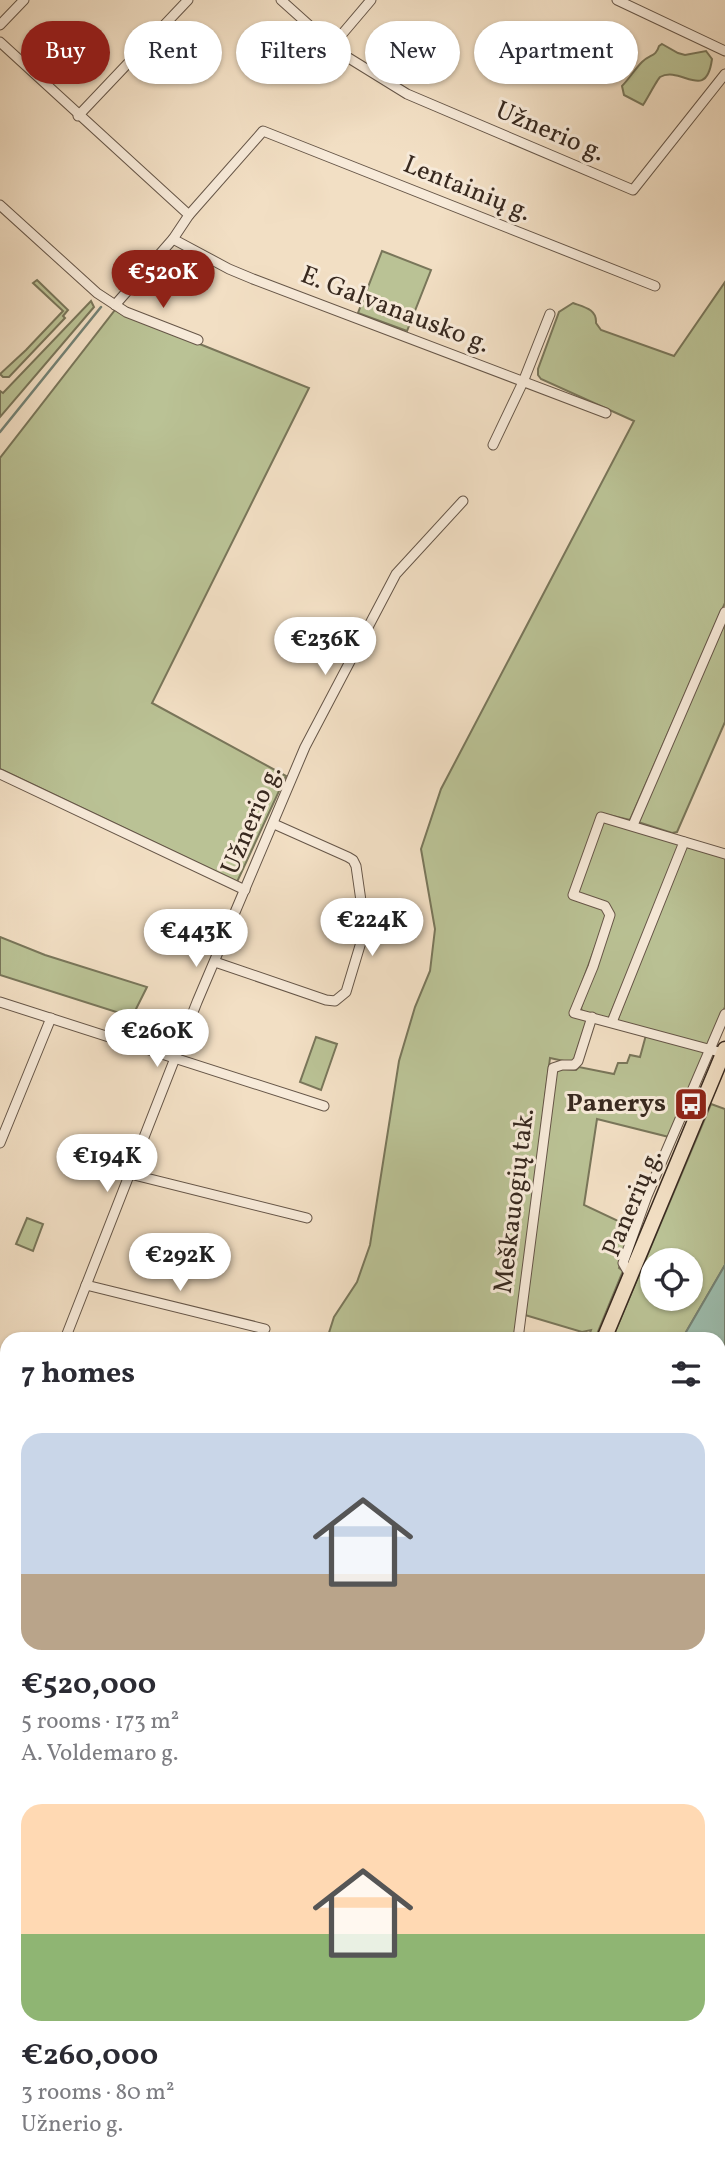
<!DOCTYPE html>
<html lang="en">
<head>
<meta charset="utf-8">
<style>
  :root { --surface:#fff; --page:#f2f2f3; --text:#2b2b33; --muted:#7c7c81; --accent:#8f2418 }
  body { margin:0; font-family:Vollkorn,serif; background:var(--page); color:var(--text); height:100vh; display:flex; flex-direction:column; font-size:26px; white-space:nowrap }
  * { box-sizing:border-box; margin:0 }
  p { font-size:23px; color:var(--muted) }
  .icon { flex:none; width:38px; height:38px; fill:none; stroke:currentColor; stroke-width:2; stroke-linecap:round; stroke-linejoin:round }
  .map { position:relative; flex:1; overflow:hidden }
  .drawer { position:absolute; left:0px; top:1332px; width:726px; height:842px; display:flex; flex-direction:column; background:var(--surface); border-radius:21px 21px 0 0; box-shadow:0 2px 5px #0004 }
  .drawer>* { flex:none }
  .hud { position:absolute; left:21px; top:21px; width:684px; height:63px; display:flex; gap:14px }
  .buttons { position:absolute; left:640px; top:1248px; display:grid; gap:14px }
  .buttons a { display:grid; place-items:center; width:63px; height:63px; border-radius:50%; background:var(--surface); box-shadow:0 2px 5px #0004; font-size:35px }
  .price { position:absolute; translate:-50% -60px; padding:0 16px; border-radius:24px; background:#fff; color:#222; font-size:23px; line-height:46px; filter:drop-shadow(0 2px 4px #0008) }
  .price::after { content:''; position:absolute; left:50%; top:42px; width:21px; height:16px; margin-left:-10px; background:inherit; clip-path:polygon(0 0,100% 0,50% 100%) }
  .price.selected { background:var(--accent); color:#fff }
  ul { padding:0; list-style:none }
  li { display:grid; align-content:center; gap:14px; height:371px; padding:0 21px }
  li span { display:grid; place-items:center; height:217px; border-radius:21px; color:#555 }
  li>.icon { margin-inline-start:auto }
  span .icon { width:126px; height:126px; fill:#fffc; stroke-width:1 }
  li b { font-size:30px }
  h2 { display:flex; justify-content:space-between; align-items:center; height:84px; padding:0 21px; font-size:30px }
  .chip { padding:0 24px; border-radius:32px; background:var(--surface); box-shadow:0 2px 5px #0004; font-size:24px; line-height:63px }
  .chip.selected { background:var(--accent); color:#fff }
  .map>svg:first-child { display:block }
  .green { fill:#bac295; stroke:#79765a; stroke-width:2; fill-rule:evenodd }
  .water { fill:#9cbdae; stroke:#748275; stroke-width:2 }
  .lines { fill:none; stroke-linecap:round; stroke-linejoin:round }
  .stream { stroke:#748275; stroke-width:2.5 }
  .minor-casing { stroke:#665648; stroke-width:11 }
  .primary-casing { stroke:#38291f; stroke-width:17 }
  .minor { stroke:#f7ead9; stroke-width:9 }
  .primary { stroke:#f2dfc4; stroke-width:14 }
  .labels { text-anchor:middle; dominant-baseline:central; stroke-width:6; stroke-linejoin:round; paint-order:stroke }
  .street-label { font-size:26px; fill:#38291f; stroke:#f7ead9 }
  .poi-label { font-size:26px; font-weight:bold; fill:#38291f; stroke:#f7ead9; text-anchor:end }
</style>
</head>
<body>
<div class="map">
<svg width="725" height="2173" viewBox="0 0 725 2173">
  <rect width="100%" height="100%" fill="#f2dfc4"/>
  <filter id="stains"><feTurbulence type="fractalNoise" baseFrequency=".00286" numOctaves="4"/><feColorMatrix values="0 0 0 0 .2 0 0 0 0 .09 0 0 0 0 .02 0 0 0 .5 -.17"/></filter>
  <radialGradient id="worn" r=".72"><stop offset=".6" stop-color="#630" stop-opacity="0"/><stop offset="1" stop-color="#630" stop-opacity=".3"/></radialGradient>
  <g class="green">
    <path d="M662,44L678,53L685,55L706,51L712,59C706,103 681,65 660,77C657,80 647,99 643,105L624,95L622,86C629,79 635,69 642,62C650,54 656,57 659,46Z"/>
    <polygon points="382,251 431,270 407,331 358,313"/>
    <polygon points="37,280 68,310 63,316 65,318 9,377 3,377 0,374 26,350 63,311 33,283"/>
    <path d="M725,282V603L630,820L600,813L570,895L604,910L607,915L570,1015L587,1020L573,1063L550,1058L515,1339H327L334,1317L357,1282L370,1245L399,1061L415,1007L430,971L435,929L421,849L441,789L634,421L541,379L538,375V369L559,312L573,303C584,307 597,309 596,323L601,330L674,356Z"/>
    <polygon points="91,301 94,307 0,417 0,391 3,393"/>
    <polygon points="115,310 309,388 152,703 286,776 237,882 0,769 0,458"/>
    <polygon points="725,619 725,722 677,832 672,833 638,822"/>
    <polygon points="603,819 682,843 608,1020 582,1011 581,1008 612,913 577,894"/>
    <polygon points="686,844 725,856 725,1007 709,1045 707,1046 617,1021"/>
    <polygon points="0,937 45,955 147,987 132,1017 0,975"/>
    <polygon points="646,1035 705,1052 669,1137 597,1119 584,1205 633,1228 619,1268 623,1271 595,1339 588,1339 591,1330 582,1332 525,1315 556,1072 561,1069 576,1070 579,1067 614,1074 618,1063 627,1063 630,1055 640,1057"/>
    <polygon points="316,1037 337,1044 321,1090 300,1082"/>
    <path d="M711,1104L725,1109V1265L682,1339H612ZM653,1260H691V1298H653Z"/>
    <polygon points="27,1218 43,1224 33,1251 16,1244"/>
    <polygon points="725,1759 725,2012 722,2011 720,2025 725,2042 725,2173 709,2173 707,2167 719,2166 719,1776"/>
    <polygon points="245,2167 245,2166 372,2167 369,2173 244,2173"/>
  </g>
  <g class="water">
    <polygon points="725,1265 725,1759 719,1776 719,1339 682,1339"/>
    <polygon points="464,2167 464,2166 630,2167 629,2173 465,2173"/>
  </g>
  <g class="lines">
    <polyline class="stream" points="0,432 101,307"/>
    <g class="minor-casing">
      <g id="minor">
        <polyline points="281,0 339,52 407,94 633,190 725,74"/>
        <polyline points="617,0 725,51"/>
        <polyline points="0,25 24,0"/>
        <polyline points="0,42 189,215"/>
        <polyline points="332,46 371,0"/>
        <polyline points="78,116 188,0"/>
        <polyline points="0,205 97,293 126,312 198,340"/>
        <polyline points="173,239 229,269 253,279 606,413"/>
        <polyline points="115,305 173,239 189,215 263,131 655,286"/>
        <polyline points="493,445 523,382 550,314"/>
        <polyline points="0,774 245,890"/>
        <polyline points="633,825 725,612"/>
        <polyline points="215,962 326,1000 335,1001 346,992 365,929 356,866 353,860 348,857 274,824"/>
        <polyline points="0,1002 324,1106"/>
        <polyline points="612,1022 684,842"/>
        <polyline points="723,1053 574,1013 593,967 610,915 605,906 573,895 601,817 725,854"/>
        <polyline points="0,1143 51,1018"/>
        <polyline points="130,1174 307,1218"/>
        <polyline points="630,1275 623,1263 647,1196 725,1014"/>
        <polyline points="86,1285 265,1329"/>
        <polyline points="65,1339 197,1002 305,747 396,574 463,501"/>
        <polyline points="518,1339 553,1068 562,1065 574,1065 578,1061 592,1017"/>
        <polyline points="0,1506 7,1488"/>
        <polyline points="0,1767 7,1753"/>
        <polyline points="0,1863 7,1866"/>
        <polyline points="0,2003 7,1988"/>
        <polyline points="55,2166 62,2173"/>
      </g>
    </g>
    <g class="primary-casing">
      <g id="primary">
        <polyline points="604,1339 725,1049"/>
        <polyline points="425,2166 425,2173"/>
      </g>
    </g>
    <use href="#minor" class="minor"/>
    <use href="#primary" class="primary"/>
  </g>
  <defs>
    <g id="bus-square" transform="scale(1.75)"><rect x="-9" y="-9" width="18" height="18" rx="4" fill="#8f2418" stroke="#f7ead9"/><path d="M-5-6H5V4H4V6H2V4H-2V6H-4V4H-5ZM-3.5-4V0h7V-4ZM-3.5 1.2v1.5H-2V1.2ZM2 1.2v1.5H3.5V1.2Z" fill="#fff"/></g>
  </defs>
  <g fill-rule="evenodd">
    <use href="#bus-square" x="691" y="1104"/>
  </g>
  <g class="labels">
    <g class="street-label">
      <text transform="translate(550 132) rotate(23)">Užnerio g.</text>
      <text transform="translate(467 189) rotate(22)">Lentainių g.</text>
      <text transform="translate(395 310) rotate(21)">E. Galvanausko g.</text>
      <text transform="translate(252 820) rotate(-67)">Užnerio g.</text>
      <text transform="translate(515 1201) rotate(-83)">Meškauogių tak.</text>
      <text transform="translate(633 1203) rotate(-67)">Panerių g.</text>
    </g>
    <g class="poi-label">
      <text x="666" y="1104">Panerys</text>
    </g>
  </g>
  <rect width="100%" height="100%" filter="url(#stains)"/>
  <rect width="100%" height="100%" fill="url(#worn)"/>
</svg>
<div class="buttons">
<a><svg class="icon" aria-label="locate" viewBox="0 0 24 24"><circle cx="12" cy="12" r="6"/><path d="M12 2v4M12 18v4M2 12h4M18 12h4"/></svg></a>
</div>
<b class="price selected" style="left:163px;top:310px">€520K</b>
<b class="price" style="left:325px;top:677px">€236K</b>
<b class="price" style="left:372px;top:958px">€224K</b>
<b class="price" style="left:196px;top:969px">€443K</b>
<b class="price" style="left:157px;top:1069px">€260K</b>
<b class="price" style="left:107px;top:1194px">€194K</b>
<b class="price" style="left:180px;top:1293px">€292K</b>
<div class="hud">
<a class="chip selected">Buy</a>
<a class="chip">Rent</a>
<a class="chip">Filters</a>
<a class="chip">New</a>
<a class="chip">Apartment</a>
</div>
<section class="drawer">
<h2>7 homes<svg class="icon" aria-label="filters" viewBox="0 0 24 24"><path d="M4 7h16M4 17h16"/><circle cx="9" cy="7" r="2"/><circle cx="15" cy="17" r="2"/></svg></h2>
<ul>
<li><span style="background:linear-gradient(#c9d6e8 65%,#b9a48a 0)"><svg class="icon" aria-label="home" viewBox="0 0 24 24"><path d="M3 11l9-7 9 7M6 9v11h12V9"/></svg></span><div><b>€520,000</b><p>5 rooms · 173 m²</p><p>A. Voldemaro g.</p></div></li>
<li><span style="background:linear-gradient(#ffd9b3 60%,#8fb573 0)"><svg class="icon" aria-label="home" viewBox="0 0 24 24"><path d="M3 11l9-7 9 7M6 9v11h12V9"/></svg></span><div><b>€260,000</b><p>3 rooms · 80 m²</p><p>Užnerio g.</p></div></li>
</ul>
</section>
</div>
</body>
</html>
